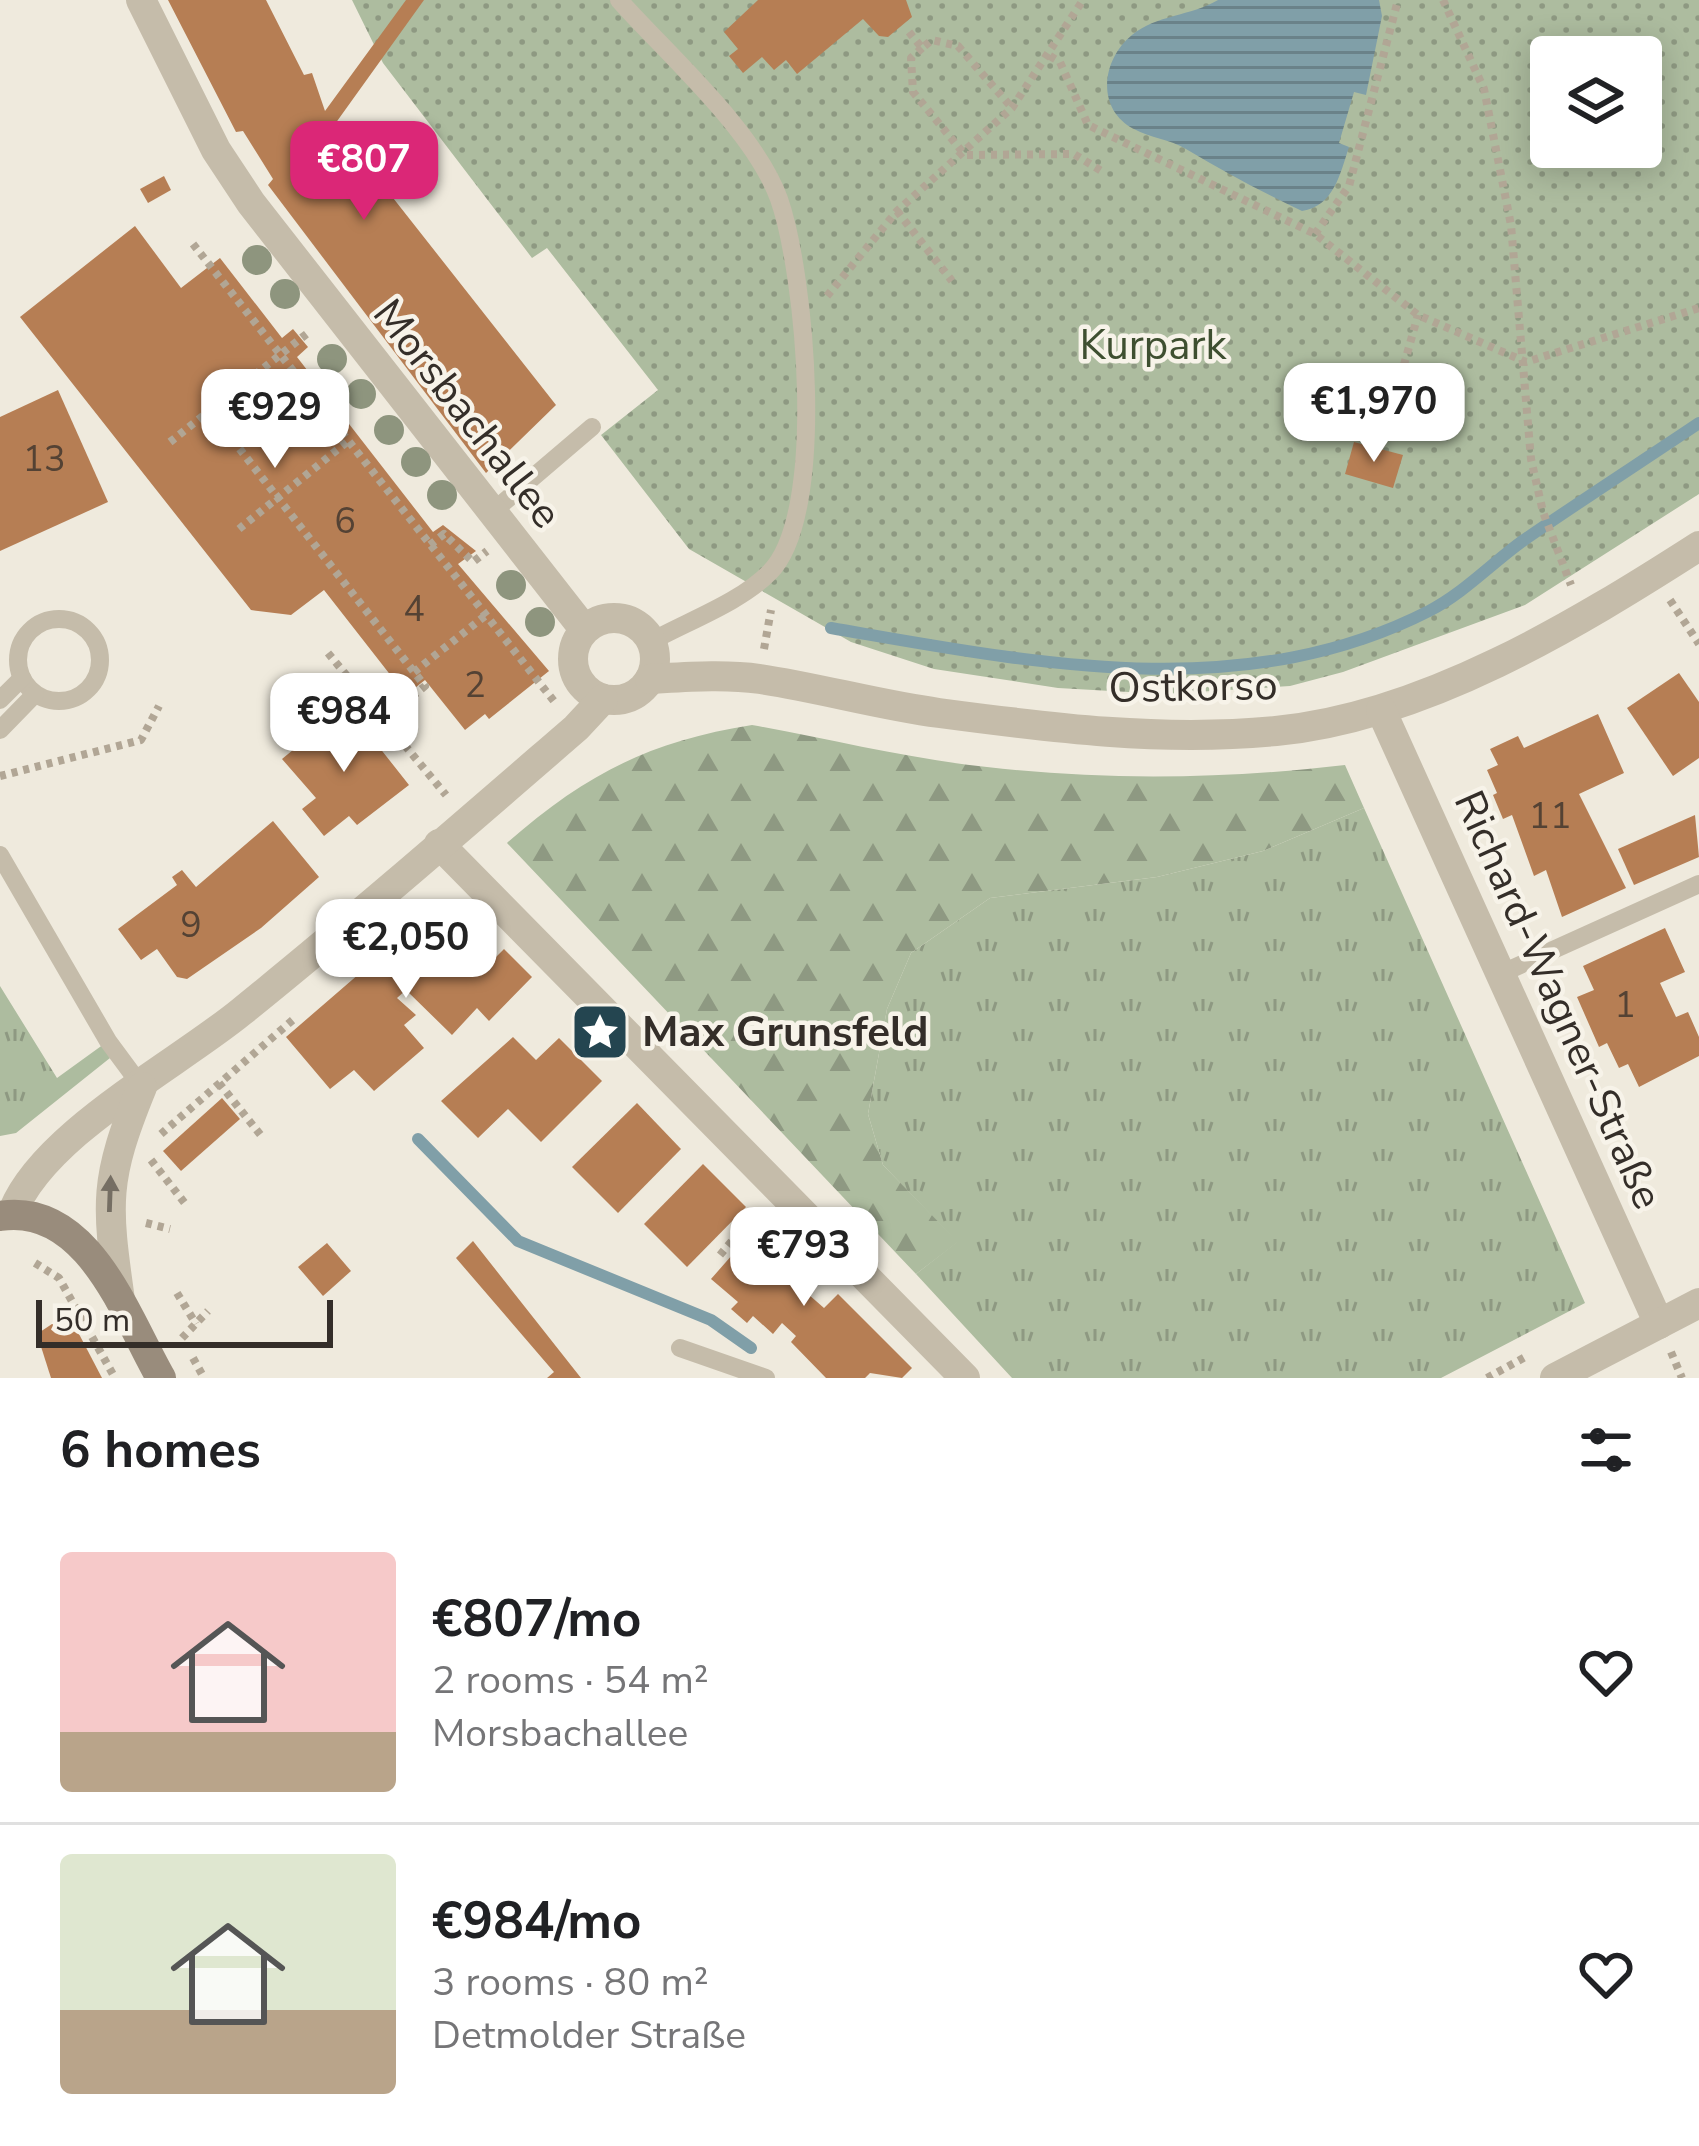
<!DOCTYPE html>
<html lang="en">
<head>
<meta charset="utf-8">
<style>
  :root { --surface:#fff; --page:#f6f6f6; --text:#202124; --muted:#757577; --line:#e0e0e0; --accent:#db2777 }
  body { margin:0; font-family:"Nunito Sans",sans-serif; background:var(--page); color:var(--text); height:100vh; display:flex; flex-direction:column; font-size:45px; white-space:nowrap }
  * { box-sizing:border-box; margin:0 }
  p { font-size:39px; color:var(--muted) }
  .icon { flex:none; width:66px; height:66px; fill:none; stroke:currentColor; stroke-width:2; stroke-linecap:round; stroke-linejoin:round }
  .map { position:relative; height:1378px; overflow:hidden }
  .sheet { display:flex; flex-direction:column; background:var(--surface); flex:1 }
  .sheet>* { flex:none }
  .controls { position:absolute; left:1530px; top:36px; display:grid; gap:24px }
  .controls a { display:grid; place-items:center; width:132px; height:132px; border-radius:12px; background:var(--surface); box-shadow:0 6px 30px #0003; font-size:60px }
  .scale { position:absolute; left:36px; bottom:30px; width:297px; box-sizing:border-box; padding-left:12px; border:6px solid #342e29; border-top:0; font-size:33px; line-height:42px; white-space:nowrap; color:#342e29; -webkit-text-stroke:9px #f7f3e9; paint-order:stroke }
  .price { position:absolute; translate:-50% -102px; padding:0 27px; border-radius:24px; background:#fff; color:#222; font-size:39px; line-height:78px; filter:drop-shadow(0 3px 6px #0008) }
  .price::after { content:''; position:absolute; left:50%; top:72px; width:36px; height:27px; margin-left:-18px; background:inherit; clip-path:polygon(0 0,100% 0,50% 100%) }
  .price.active { background:var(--accent); color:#fff }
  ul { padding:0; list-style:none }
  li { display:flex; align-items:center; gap:36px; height:300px; padding:0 60px }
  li+li { border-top:3px solid var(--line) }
  li span { display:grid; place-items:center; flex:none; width:336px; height:240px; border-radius:12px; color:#555 }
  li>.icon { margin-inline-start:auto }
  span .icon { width:144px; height:144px; fill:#fffc; stroke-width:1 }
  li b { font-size:51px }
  h2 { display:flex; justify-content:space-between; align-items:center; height:144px; padding:0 60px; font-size:51px }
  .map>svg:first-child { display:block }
  .grass { fill:url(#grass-tufts) }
  .forest { fill:url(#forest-firs) }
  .park { fill:url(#park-dots); fill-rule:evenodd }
  .water { fill:url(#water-rules) }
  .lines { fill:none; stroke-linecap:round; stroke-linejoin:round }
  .stream { stroke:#809fa8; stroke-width:12 }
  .building { fill:#b67e54 }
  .path { stroke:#b1a695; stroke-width:8; stroke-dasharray:6 6; stroke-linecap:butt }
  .lane { stroke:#c5bcaa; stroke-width:18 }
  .street { stroke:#c5bcaa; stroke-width:30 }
  .secondary { stroke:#998c7c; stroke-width:30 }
  .tree { fill:#8e957e }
  .oneway { fill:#756e63 }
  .labels { text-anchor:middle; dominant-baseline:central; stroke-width:9; stroke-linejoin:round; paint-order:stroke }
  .number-label { font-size:36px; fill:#544234 }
  .park-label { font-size:42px; fill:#3e4f30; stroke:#f7f3e9 }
  .street-label { font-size:42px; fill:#342e29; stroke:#f7f3e9 }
  .poi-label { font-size:42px; font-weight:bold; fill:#342e29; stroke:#f7f3e9; text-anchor:start }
</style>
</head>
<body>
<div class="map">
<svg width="1699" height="1378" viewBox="0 0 1699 1378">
  <defs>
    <pattern id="grass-tufts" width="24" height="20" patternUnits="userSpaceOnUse" patternTransform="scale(3)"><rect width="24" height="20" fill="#adbc9f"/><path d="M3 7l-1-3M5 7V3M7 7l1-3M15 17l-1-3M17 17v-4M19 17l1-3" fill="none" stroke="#8e9982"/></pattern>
    <pattern id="forest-firs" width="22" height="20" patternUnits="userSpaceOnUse" patternTransform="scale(3)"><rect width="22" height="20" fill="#adbc9f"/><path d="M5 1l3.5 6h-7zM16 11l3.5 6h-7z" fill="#8e9982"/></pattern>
    <pattern id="park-dots" width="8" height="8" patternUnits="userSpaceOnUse" patternTransform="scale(3)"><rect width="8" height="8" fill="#adbc9f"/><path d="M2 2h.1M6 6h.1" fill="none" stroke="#8e9982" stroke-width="1.8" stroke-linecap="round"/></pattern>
    <pattern id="water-rules" width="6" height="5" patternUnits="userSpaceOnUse" patternTransform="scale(3)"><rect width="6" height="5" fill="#809fa8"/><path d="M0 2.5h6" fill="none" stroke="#6a8289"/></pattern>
  </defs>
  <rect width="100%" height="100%" fill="#efeadd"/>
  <g class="grass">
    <polygon points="1364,808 1585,1303 1441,1378 1012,1378 916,1274 957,1242 883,1165 868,1114 887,1009 911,953 990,898 1157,877 1263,851"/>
    <polygon points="0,986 57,1078 104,1044 110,1058 16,1133 0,1136"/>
  </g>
  <path class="forest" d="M752,725C830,739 909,759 987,767C1106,781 1226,779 1345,765L1364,808L1263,851L1157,877L990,898L911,953L887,1009L868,1114L883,1165L958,1242L916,1274L507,843C584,775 650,741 752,725Z"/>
  <path class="park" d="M352,0H1699V494L1525,605L1343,672L1290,686L1164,694L1058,688L934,669L851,642L689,549L601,435L658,390L547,248L532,258L383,63ZM1551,57H1641V147H1551Z"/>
  <path class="water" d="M1218,0H1379L1382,16L1366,95L1354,92L1339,143L1349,147C1340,174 1334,206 1302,211C1262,192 1224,172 1186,149C1170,139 1150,138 1134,129C1095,109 1102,59 1132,35C1156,15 1191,16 1218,0Z"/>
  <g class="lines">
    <g class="stream">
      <path d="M831,628C1029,662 1241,707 1429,611C1464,593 1493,562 1524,540C1582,500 1641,462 1699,423"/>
      <polyline points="418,1139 518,1241 711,1320 751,1348"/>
    </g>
  </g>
  <g class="building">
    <polygon points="168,0 266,0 304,75 312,73 325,111 406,0 424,0 330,131 338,128 556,405 486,473 268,185 273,179 243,131 236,132"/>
    <polygon points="758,0 906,0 912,17 888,37 879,36 863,19 797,74 786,60 774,70 762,57 743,73 729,56 738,49 724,32"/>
    <polygon points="164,176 171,190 148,203 140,189"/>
    <polygon points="135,226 181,288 220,258 282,338 293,329 308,347 297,357 433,532 443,525 476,551 458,564 549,671 489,719 485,714 465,730 425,680 406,695 324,590 291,615 251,610 20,317"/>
    <polygon points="58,390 108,502 0,551 0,417"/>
    <polygon points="1354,442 1403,455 1393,488 1345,474"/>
    <polygon points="1679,673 1699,702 1699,758 1673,776 1627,708"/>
    <polygon points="1598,714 1624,773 1579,794 1626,888 1562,917 1546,870 1534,876 1512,815 1503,819 1493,795 1497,793 1487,770 1498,765 1490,749 1518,736 1524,748"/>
    <polygon points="334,716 352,736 364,728 409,785 357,825 349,816 324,836 302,809 316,798 282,759"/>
    <polygon points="1695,815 1699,857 1634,885 1618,849"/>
    <polygon points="273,821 319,877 261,928 187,979 177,977 157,949 141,960 118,929 177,885 172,877 182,870 196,887"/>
    <polygon points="433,910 447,911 495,958 504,949 532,977 489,1021 477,1008 452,1035 406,990 397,998 416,1015 404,1025 424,1048 374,1091 354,1070 330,1089 286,1037"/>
    <polygon points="1665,928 1685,972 1660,983 1676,1017 1688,1012 1699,1037 1699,1056 1639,1087 1628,1064 1619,1068 1607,1043 1599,1047 1577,997 1594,990 1583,966"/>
    <polygon points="513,1037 536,1060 559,1038 602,1081 541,1142 508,1109 478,1138 441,1101"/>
    <polygon points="222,1098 240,1119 181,1171 163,1151"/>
    <polygon points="637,1103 681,1149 618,1213 572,1167"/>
    <polygon points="703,1164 746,1207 687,1267 644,1224"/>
    <polygon points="762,1221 824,1276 808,1294 824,1308 838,1294 912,1368 902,1378 870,1373 865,1378 826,1378 791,1342 796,1336 782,1323 773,1334 753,1316 747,1323 731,1309 738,1302 711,1279"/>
    <polygon points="473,1241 581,1378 547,1378 554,1372 456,1258"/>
    <polygon points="327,1243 351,1271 323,1296 298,1267"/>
    <polygon points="55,1322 79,1334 102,1378 51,1378 37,1334"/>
  </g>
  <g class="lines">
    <g class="path">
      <polyline points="1443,0 1484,89 1511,225 1531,459 1543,512 1571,585"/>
      <polyline points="909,32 922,48 932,40 958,46 1012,108"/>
      <polyline points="922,48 911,58 913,92 965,155"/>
      <polyline points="1050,56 1060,62 1088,125 1315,234 1418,315 1526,362 1699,308"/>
      <polyline points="967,155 1074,154 1103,172"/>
      <polyline points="897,211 952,281"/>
      <polyline points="1315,234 1349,186 1398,0"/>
      <polyline points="193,244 557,705"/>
      <polyline points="827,296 897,211 1012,108 1083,0"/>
      <polyline points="210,411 425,686 384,720"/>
      <polyline points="170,442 309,332"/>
      <polyline points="1381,446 1418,315"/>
      <polyline points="239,529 347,442"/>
      <polyline points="430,545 444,534 473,562 487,551"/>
      <polyline points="1670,600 1699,644"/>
      <polyline points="764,649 771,610"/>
      <polyline points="328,653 446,795"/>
      <polyline points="414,672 485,616"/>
      <polyline points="0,776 141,740 159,706"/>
      <polyline points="219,1083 263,1138"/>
      <polyline points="161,1134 295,1018"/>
      <polyline points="151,1160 187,1206"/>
      <polyline points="146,1223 170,1229"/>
      <polyline points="720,1255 757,1211"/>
      <polyline points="35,1263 59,1278 115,1378"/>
      <polyline points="177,1293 196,1324"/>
      <polyline points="182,1338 208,1311"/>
      <polyline points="1671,1352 1682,1378"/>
      <polyline points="193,1358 204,1378"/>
      <polyline points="1487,1378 1527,1356"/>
    </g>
    <g class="lane">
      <path d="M619,0C668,55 754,130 779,199C805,273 828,513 770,572C741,602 688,621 652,641"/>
      <polyline points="490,514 592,427"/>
      <circle cx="59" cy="660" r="41"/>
      <polyline points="0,700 22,678"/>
      <polyline points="0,730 35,694"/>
      <polyline points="0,855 108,1041 142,1087"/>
      <polyline points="1498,975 1699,884"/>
      <polyline points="680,1348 766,1378"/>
    </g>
    <g class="street">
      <polyline points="141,0 216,150 251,203 584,629"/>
      <circle cx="614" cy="659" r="41"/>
      <path d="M650,679C687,677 724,674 760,679C820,688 879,705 939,713C1051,728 1163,742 1276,731C1424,717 1576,625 1699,546"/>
      <polyline points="1381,710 1659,1324"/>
      <polyline points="439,844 965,1378"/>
      <path d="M12,1214C40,1136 175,1066 241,1012C355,920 465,824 576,728L603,699"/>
      <path d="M120,1300C106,1202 104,1180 142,1087"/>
      <polyline points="1555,1378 1699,1303"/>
    </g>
    <path class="secondary" d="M0,1216C88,1202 126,1317 161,1378"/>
  </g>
  <g class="tree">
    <circle cx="257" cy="260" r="15"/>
    <circle cx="285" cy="294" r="15"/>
    <circle cx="332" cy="359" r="15"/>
    <circle cx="361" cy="394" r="15"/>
    <circle cx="389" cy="430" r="15"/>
    <circle cx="416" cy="462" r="15"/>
    <circle cx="442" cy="495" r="15"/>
    <circle cx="511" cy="585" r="15"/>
    <circle cx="540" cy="622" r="15"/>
  </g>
  <defs><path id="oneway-solid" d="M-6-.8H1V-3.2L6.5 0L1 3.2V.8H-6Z" transform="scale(3)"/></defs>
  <use class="oneway" href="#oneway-solid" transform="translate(110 1194) rotate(-88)"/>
  <defs>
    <g id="sight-square" transform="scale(3)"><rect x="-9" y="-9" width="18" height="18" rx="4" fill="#244550" stroke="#f7f3e9"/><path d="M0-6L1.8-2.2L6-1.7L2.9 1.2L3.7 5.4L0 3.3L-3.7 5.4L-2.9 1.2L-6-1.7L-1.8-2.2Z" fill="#fff"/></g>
  </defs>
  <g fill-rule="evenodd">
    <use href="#sight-square" x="600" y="1032"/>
  </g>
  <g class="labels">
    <g class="number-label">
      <text x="44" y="459">13</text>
      <text x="345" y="521">6</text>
      <text x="414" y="609">4</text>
      <text x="475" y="685">2</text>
      <text x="1550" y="816">11</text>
      <text x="191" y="925">9</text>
      <text x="1625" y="1005">1</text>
    </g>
    <g class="park-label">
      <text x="1153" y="345">Kurpark</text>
    </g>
    <g class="street-label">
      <text transform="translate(467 414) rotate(52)">Morsbachallee</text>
      <text transform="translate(1193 687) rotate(-1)">Ostkorso</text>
      <text transform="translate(1558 1000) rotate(66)">Richard-Wagner-Straße</text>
    </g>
    <g class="poi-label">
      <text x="642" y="1032">Max Grunsfeld</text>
    </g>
  </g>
</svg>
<div class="controls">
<a><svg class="icon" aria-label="layers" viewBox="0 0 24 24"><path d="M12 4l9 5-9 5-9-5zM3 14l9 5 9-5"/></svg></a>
</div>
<div class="scale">50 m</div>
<b class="price active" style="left:364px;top:223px">€807</b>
<b class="price" style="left:1374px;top:465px">€1,970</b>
<b class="price" style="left:275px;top:471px">€929</b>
<b class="price" style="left:344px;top:775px">€984</b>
<b class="price" style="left:406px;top:1001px">€2,050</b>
<b class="price" style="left:804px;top:1309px">€793</b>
</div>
<section class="sheet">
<h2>6 homes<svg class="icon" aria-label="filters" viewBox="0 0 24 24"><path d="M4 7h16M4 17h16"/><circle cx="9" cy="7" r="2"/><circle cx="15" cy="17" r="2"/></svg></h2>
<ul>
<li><span style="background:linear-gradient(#f6c9c9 75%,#b9a48a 0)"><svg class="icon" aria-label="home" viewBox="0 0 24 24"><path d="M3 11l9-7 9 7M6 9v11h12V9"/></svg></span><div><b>€807/mo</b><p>2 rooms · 54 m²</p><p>Morsbachallee</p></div><svg class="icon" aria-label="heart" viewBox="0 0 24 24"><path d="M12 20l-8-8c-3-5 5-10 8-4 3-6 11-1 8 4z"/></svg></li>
<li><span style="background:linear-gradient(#dfe7d0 65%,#b9a48a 0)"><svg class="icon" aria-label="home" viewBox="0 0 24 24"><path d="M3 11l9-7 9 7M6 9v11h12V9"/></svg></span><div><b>€984/mo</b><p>3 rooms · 80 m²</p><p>Detmolder Straße</p></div><svg class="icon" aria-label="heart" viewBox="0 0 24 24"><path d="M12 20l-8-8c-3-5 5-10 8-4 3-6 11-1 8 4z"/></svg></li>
</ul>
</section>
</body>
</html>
